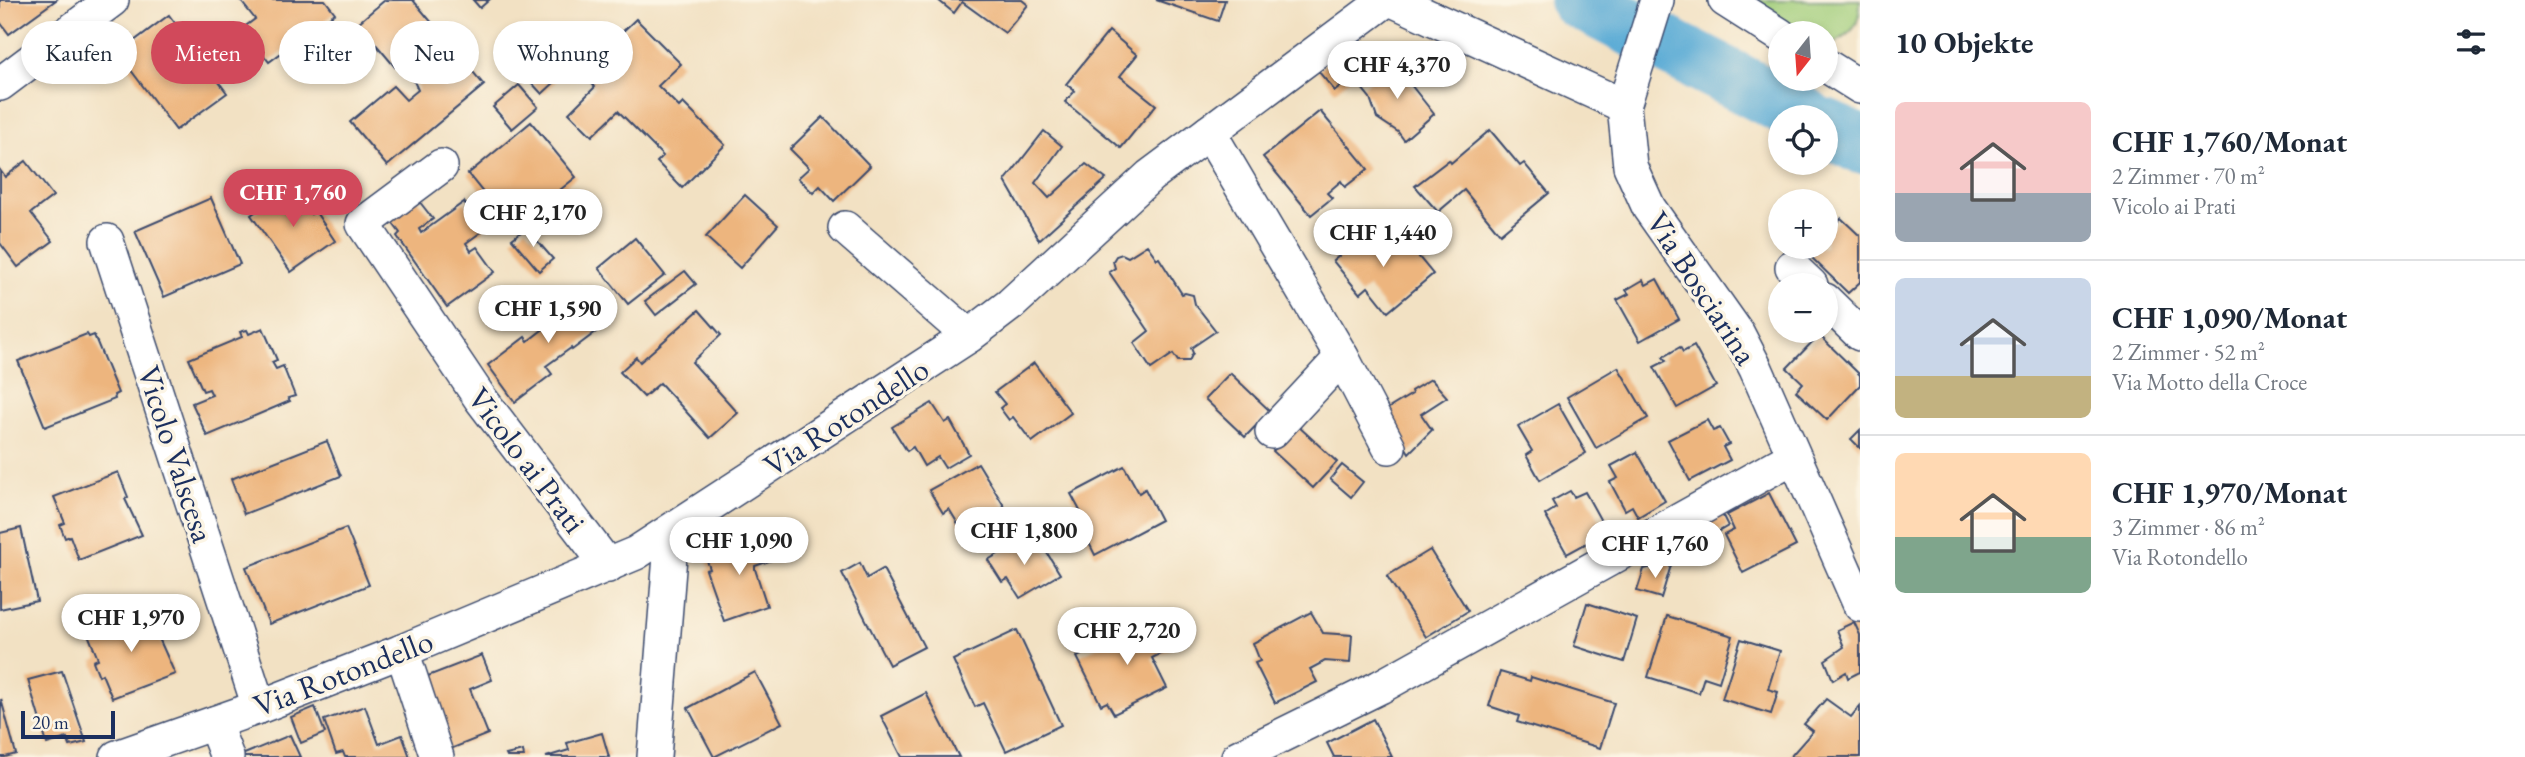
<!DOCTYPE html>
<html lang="de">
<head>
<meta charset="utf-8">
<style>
  :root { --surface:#fff; --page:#f6f6f7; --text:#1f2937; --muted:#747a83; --line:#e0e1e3; --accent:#d1495b }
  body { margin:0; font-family:"EB Garamond",serif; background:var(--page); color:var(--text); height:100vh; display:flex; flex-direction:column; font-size:26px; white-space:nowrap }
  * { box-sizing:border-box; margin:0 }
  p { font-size:23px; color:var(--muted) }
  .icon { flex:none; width:38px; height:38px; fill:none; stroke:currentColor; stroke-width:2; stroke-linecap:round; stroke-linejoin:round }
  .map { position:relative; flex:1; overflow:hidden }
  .side { display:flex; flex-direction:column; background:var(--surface); width:665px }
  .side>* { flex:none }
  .guide { position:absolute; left:21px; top:21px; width:665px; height:63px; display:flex; gap:14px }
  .needle { width:46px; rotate:197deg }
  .fabs { position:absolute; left:1768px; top:21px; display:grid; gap:14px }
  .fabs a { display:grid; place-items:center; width:70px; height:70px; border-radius:50%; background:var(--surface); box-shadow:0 4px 10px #0003; font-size:35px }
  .scale { position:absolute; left:21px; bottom:18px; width:94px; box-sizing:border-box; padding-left:7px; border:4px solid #1b2f5e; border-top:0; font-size:19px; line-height:24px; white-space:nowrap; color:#1b2f5e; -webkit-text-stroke:5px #fcf5e5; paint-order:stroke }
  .price { position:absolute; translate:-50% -60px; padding:0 16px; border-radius:24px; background:#fff; color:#222; font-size:23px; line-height:46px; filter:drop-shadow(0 2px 4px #0008) }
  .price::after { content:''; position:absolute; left:50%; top:42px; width:21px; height:16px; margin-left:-10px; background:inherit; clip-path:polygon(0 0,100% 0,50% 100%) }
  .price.active { background:var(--accent); color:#fff }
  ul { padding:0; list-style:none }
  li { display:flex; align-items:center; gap:21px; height:175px; padding:0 35px }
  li+li { border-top:2px solid var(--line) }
  li span { display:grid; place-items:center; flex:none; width:196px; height:140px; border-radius:10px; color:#555 }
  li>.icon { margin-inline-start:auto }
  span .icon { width:84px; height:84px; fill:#fffc; stroke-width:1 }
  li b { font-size:30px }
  h2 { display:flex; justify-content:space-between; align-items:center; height:84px; padding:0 35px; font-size:30px }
  .chip { padding:0 24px; border-radius:32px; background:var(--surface); box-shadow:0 4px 10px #0003; font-size:24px; line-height:63px }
  .chip.active { background:var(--accent); color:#fff }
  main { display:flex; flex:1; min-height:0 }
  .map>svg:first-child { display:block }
  .green { fill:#a2ce7b; stroke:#5e7e6c; stroke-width:2 }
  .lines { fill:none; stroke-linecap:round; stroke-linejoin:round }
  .river { stroke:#5cacd6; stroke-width:58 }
  .building { fill:#edb57e }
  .minor-casing { stroke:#3b4a6d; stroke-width:36 }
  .minor { stroke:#fff; stroke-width:33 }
  .labels { text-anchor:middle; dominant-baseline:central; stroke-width:7; stroke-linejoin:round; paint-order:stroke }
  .street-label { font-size:32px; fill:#1b2f5e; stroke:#fcf5e5 }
</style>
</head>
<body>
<main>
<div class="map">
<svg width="1860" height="757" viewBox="0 0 1860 757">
  <rect width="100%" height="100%" fill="#fcf5e5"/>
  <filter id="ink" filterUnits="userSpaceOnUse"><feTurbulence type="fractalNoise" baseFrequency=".0143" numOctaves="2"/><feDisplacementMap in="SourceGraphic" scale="14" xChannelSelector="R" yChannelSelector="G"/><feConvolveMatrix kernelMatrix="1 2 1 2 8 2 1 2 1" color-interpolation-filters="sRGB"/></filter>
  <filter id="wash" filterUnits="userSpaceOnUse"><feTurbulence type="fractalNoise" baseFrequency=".00686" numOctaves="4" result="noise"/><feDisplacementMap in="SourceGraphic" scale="28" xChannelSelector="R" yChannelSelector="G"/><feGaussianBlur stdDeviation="1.57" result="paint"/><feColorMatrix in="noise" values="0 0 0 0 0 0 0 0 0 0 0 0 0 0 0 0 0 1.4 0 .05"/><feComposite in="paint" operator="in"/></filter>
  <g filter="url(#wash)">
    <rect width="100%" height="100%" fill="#f2e1c3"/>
    <path class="green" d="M1748,0H1860C1860,32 1849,33 1825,50V33H1797Z"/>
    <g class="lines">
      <g class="river">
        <polyline points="1578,0 1806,117"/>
        <polyline points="1825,127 1860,145"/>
      </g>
    </g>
    <g id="blocks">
      <g class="building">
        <polygon points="0,0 56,0 9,34 0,22"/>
        <polygon points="240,0 325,0 335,13 269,62 243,28 255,19"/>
        <polygon points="385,0 413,0 484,85 387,166 350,122 393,86 406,100 418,90 413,79 416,70 420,68 409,54 395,67 358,23"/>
        <polygon points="473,0 489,0 480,8"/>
        <polygon points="938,0 1022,0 1028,5 1005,33 962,2 954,13"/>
        <polygon points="1156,0 1225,0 1218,21"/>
        <polygon points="169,15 227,93 176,130 118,53"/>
        <polygon points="636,19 681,64 658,86 679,107 683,103 725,145 682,188 657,162 663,156 618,111 592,136 569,113 595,87 588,79 606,62 599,54"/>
        <polygon points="1109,31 1137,55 1120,76 1156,105 1121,148 1065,102 1075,91 1066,84"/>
        <polygon points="1348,47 1364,68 1335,91 1318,71"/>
        <polygon points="1392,61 1434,114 1404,140 1398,132 1377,118 1370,98 1362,88"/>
        <polygon points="543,69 555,82 542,94 530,81"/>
        <polygon points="519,85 538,107 512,129 493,107"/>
        <polygon points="1320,111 1368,169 1345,187 1341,181 1327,193 1332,198 1311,215 1263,157"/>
        <polygon points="823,117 870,166 834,201 820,186 813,193 798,178 809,168 790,149"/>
        <polygon points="531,122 576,177 555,194 553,192 537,204 528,192 501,215 468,174"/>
        <polygon points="1490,130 1520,166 1524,163 1549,193 1500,234 1464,190 1438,212 1415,186 1449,160 1451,163"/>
        <polygon points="1044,131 1062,146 1035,183 1049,198 1086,164 1106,179 1039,240 1005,181"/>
        <polygon points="26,161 53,196 31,213 53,241 18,267 0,243 0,170 5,177"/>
        <polygon points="291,186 311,214 315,211 335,241 291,272 251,215"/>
        <polygon points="412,192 433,219 419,229 421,233 464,202 484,230 466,243 471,251 477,247 495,272 447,307 397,236 400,233 385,213"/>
        <polygon points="745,195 778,225 740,268 706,237"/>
        <polygon points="211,198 240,264 164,297 135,231"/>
        <polygon points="1841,218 1860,236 1860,282 1848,293 1810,256 1818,247 1825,247 1825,234"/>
        <polygon points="1374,227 1397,255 1409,245 1433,274 1388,312 1368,287 1360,294 1333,261"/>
        <polygon points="526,228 553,259 539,271 512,239"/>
        <polygon points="635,238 665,275 628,304 599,268"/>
        <polygon points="1147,245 1157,259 1159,258 1182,294 1185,293 1193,295 1195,304 1216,331 1191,348 1193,353 1189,361 1178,361 1173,354 1151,369 1134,343 1149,331 1109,272 1115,268 1113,261 1116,256 1122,254 1128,257"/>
        <polygon points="685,271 696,284 656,315 645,301"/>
        <polygon points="1657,279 1679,319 1640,341 1617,300 1629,294 1626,290 1643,280 1646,285"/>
        <polygon points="582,287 609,322 572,350 571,348 546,366 552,374 515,402 488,365 525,337 528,341 551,323 545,316"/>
        <polygon points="699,310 721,335 692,362 738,413 710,438 660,383 644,397 620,372 636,357 640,362"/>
        <polygon points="263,328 277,360 272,362 276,369 283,366 295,396 288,398 290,401 207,436 192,403 212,395 209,389 203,391 189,359 242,337 240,332 247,330 249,334"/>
        <polygon points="87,334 89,337 94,335 118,393 114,395 115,399 45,427 18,361"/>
        <polygon points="1819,335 1860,375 1860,385 1827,420 1796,391 1803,383 1787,368"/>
        <polygon points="1694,346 1716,386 1677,408 1654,367 1666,361 1663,357 1680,347 1683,352"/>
        <polygon points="1034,363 1071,413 1032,442 1013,417 1009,420 1000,408 1005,404 995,392"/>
        <polygon points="1618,367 1648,418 1596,448 1567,397"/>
        <polygon points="1230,373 1270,411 1245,437 1205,399"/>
        <polygon points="1431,379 1447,397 1421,414 1432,430 1409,453 1384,411 1412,394 1411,391"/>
        <polygon points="932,403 945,423 950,420 969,454 945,468 938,457 924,466 913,447 907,451 892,427"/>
        <polygon points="1558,404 1586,453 1540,480 1526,455 1532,451 1518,427"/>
        <polygon points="1707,420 1713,431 1720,428 1729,444 1723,447 1730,460 1690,481 1668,440"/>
        <polygon points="1297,425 1337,462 1313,488 1273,451"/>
        <polygon points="1860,430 1860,448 1851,439"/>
        <polygon points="327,441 341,476 244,514 231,479"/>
        <polygon points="1637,452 1665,501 1638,517 1632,506 1625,510 1610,482 1618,478 1611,466"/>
        <polygon points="978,463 1012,519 971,545 949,509 943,513 929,490"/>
        <polygon points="1342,465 1363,482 1351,497 1330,479"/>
        <polygon points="1124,466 1139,493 1145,489 1161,520 1095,555 1080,525 1086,522 1071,494"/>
        <polygon points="118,472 128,497 125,499 142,535 79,560 70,536 65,538 60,525 65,523 54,497"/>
        <polygon points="1570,491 1574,497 1585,492 1607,532 1567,554 1545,515 1556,508 1552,501"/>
        <polygon points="1769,493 1796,546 1743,573 1724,535 1734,530 1727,515"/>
        <polygon points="1721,512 1728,526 1704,540 1696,526"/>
        <polygon points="21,528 37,601 0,609 0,533"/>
        <polygon points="346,528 369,585 269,624 246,567"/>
        <polygon points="1028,536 1038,551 1044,548 1060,574 1020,598 1008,579 1002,582 988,560"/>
        <polygon points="768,537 775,559 755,566 755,569 767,606 724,621 706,570 710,569 705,555 747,541 748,544"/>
        <polygon points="1430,550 1468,611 1426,637 1387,576"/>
        <polygon points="1672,562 1661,598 1637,591 1644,569"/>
        <polygon points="860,563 867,578 883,569 924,647 889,665 842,573"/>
        <polygon points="1587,603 1637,619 1624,662 1574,646"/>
        <polygon points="151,610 161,635 158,636 175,674 112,698 102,674 99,676 93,661 98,659 88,634"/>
        <polygon points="1311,612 1323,633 1352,635 1350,663 1325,661 1310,669 1317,682 1275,703 1255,663 1260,661 1253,643"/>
        <polygon points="1667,616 1733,636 1719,682 1704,677 1699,693 1648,677"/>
        <polygon points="1155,618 1170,649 1152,658 1167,688 1114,714 1107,702 1101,705 1077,657"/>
        <polygon points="1854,622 1860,635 1860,672 1848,678 1846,672 1833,680 1825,660 1844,647 1837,630"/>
        <polygon points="1017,630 1061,725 1006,751 983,703 975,707 953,660"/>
        <polygon points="1741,639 1780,651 1768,689 1778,692 1771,714 1722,699"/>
        <polygon points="482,655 492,680 470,689 488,734 443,752 415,681"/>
        <polygon points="62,671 86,742 70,746 67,738 47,744 28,680"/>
        <polygon points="755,672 782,723 714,757 688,708"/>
        <polygon points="1500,672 1530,681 1531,677 1614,703 1600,748 1517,722 1519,716 1489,706"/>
        <polygon points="926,693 959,757 902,757 881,716"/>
        <polygon points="1,699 16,754 5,757 0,757"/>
        <polygon points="1826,699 1851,717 1860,706 1860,757 1790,757 1813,731 1804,724"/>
        <polygon points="365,706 379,744 402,735 410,757 345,757 343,752 336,754 324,720"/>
        <polygon points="315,707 325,733 301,743 291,717"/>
        <polygon points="1373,719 1392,757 1334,757 1327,743"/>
        <polygon points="602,733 609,757 546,757 569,750 567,743"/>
        <polygon points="290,735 300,757 237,757"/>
        <polygon points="523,751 524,757 507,757 506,755"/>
      </g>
    </g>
  </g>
  <g filter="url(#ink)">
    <use href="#blocks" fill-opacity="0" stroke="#3b4a6d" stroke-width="2"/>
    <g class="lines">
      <g class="minor-casing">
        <g id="minor">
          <polyline points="1392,0 1624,106"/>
          <polyline points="1657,0 1624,106 1630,166 1649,208 1738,334 1756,369 1860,605"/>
          <polyline points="1725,0 1780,35"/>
          <polyline points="1825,65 1860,87"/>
          <polyline points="0,84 112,0"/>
          <polyline points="1209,132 1342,357 1389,447"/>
          <polyline points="441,166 363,224 480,398 608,566"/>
          <polyline points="845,228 969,336"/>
          <polyline points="107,241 259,707"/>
          <polyline points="1792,267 1811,285"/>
          <polyline points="1825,300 1860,334"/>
          <polyline points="1272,432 1342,357"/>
          <polyline points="402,651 437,757"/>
          <polyline points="214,723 227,757"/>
          <polyline points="117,757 259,707 402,651 636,553 969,336 1011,304 1150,176 1386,0"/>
          <polyline points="654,757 672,531"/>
          <polyline points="1238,757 1380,687 1793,457"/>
        </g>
      </g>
      <use href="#minor" class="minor"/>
    </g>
  </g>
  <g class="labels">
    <g class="street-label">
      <text transform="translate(1702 288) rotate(57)">Via Bosciarina</text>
      <text transform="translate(846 417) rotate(-33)">Via Rotondello</text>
      <text transform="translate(176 454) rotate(72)">Vicolo Valscesa</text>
      <text transform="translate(527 460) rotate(53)">Vicolo ai Prati</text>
      <text transform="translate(343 673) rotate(-21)">Via Rotondello</text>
    </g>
  </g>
</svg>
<div class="fabs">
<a><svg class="needle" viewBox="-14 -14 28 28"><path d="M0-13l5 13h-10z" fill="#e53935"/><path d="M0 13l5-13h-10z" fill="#747a83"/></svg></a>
<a><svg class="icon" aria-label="locate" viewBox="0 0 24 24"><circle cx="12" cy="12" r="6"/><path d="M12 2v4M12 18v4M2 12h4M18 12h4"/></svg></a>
<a>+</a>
<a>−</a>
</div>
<div class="scale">20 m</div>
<b class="price" style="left:1397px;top:101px">CHF 4,370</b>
<b class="price active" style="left:293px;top:229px">CHF 1,760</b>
<b class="price" style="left:533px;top:249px">CHF 2,170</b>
<b class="price" style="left:1383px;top:269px">CHF 1,440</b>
<b class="price" style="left:548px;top:345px">CHF 1,590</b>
<b class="price" style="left:1024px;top:567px">CHF 1,800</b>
<b class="price" style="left:739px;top:577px">CHF 1,090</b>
<b class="price" style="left:1655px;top:580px">CHF 1,760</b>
<b class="price" style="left:131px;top:654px">CHF 1,970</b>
<b class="price" style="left:1127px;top:667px">CHF 2,720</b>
<div class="guide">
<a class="chip">Kaufen</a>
<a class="chip active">Mieten</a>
<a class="chip">Filter</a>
<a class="chip">Neu</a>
<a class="chip">Wohnung</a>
</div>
</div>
<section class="side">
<h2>10 Objekte<svg class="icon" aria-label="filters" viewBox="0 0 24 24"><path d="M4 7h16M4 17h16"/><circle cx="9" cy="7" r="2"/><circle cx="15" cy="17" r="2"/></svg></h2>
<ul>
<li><span style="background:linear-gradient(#f6c9c9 65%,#9aa5b1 0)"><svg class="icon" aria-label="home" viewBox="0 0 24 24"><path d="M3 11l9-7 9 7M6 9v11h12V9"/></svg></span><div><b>CHF 1,760/Monat</b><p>2 Zimmer · 70 m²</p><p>Vicolo ai Prati</p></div></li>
<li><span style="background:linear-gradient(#c9d6e8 70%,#c2b280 0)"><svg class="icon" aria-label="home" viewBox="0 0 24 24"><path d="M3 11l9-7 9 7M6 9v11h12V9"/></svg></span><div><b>CHF 1,090/Monat</b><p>2 Zimmer · 52 m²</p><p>Via Motto della Croce</p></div></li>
<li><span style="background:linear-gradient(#ffd9b3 60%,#7fa58c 0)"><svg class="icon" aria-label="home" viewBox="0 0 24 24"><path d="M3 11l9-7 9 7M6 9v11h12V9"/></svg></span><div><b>CHF 1,970/Monat</b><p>3 Zimmer · 86 m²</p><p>Via Rotondello</p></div></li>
</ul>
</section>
</main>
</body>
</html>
